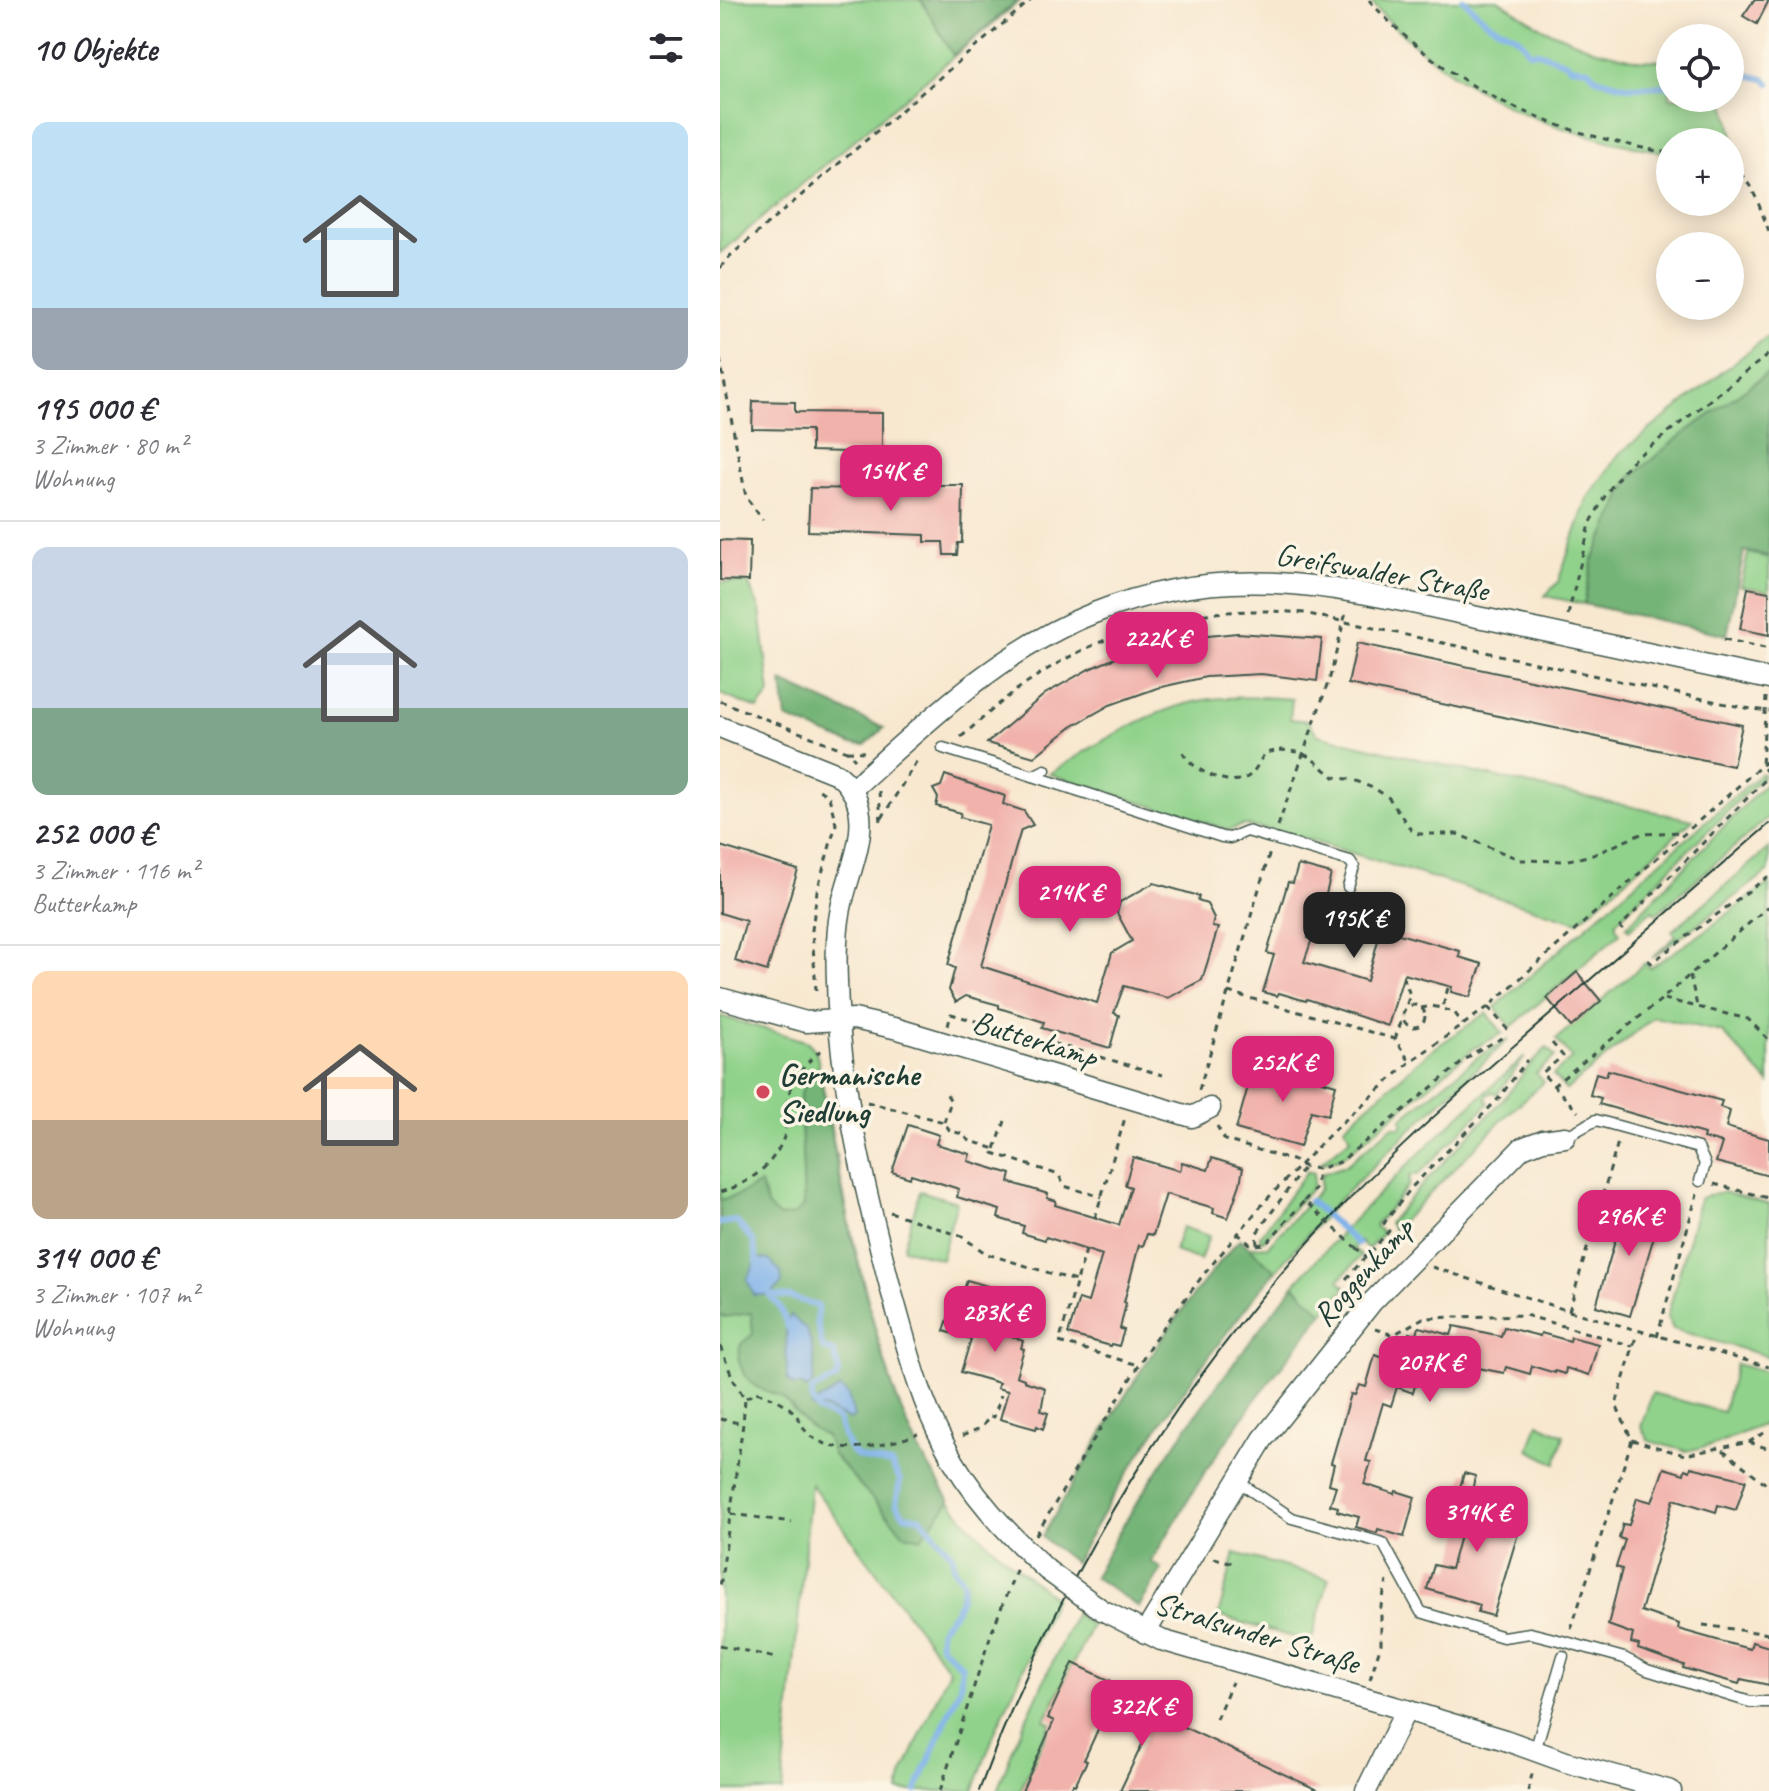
<!DOCTYPE html>
<html lang="de">
<head>
<meta charset="utf-8">
<style>
  :root { --surface:#fff; --page:#f2f2f3; --text:#2b2b33; --muted:#7c7c81; --line:#e1e1e2; --accent:#db2777 }
  body { margin:0; font-family:Caveat,sans-serif; background:var(--page); color:var(--text); height:100vh; display:flex; flex-direction:column; font-size:30px; white-space:nowrap }
  * { box-sizing:border-box; margin:0 }
  p { font-size:26px; color:var(--muted) }
  .icon { flex:none; width:44px; height:44px; fill:none; stroke:currentColor; stroke-width:2; stroke-linecap:round; stroke-linejoin:round }
  .map { position:relative; flex:1; overflow:hidden }
  .panel { display:flex; flex-direction:column; background:var(--surface); width:720px }
  .panel>* { flex:none }
  .tools { position:absolute; left:936px; top:24px; display:grid; gap:16px }
  .tools a { display:grid; place-items:center; width:88px; height:88px; border-radius:50%; background:var(--surface); box-shadow:0 4px 20px #0003; font-size:40px }
  .price { position:absolute; translate:-50% -68px; padding:0 18px; border-radius:16px; background:var(--accent); color:#fff; font-size:26px; line-height:52px; filter:drop-shadow(0 2px 4px #0008) }
  .price::after { content:''; position:absolute; left:50%; top:48px; width:24px; height:18px; margin-left:-12px; background:inherit; clip-path:polygon(0 0,100% 0,50% 100%) }
  .price.on { background:#222; color:#fff }
  ul { padding:0; list-style:none }
  li { display:grid; align-content:center; gap:16px; height:424px; padding:0 32px }
  li+li { border-top:2px solid var(--line) }
  li span { display:grid; place-items:center; height:248px; border-radius:16px; color:#555 }
  li>.icon { margin-inline-start:auto }
  span .icon { width:144px; height:144px; fill:#fffc; stroke-width:1 }
  li b { font-size:34px }
  h2 { display:flex; justify-content:space-between; align-items:center; height:96px; padding:0 32px; font-size:34px }
  main { display:flex; flex:1; min-height:0 }
  .map>svg:first-child { display:block }
  .green { fill:#90d28b; stroke:#588860; stroke-width:2 }
  .forest { fill:#74b477; stroke:#4a7856; stroke-width:2 }
  .water { fill:#7db1ea; stroke:#4e778f; stroke-width:2 }
  .lines { fill:none; stroke-linecap:round; stroke-linejoin:round }
  .stream { stroke:#7db1ea; stroke-width:6 }
  .building { fill:#f1b2ac }
  .service-casing { stroke:#40574b; stroke-width:13 }
  .minor-casing { stroke:#40574b; stroke-width:23 }
  .path { stroke:#40574b; stroke-width:3; stroke-dasharray:6 6; stroke-linecap:butt }
  .service { stroke:#fff; stroke-width:10 }
  .minor { stroke:#fff; stroke-width:20 }
  .tram { stroke:#1f3d34; stroke-width:2 }
  .minor-bridge-casing { stroke:#40574b; stroke-width:23; stroke-linecap:butt }
  .path-bridge { stroke:#40574b; stroke-width:3; stroke-dasharray:6 6; stroke-linecap:butt }
  .minor-bridge { stroke:#fff; stroke-width:20 }
  .poi-dot { fill:#d1495b; stroke:#fcf5e5; stroke-width:3 }
  .labels { text-anchor:middle; dominant-baseline:central; stroke-width:7; stroke-linejoin:round; paint-order:stroke }
  .street-label { font-size:32px; fill:#1f3d34; stroke:#fcf5e5 }
  .poi-label { font-size:32px; font-weight:bold; fill:#1f3d34; stroke:#fcf5e5; text-anchor:start }
</style>
</head>
<body>
<main>
<section class="panel">
<h2>10 Objekte<svg class="icon" aria-label="filters" viewBox="0 0 24 24"><path d="M4 7h16M4 17h16"/><circle cx="9" cy="7" r="2"/><circle cx="15" cy="17" r="2"/></svg></h2>
<ul>
<li><span style="background:linear-gradient(#bfe0f5 75%,#9aa5b1 0)"><svg class="icon" aria-label="home" viewBox="0 0 24 24"><path d="M3 11l9-7 9 7M6 9v11h12V9"/></svg></span><div><b>195 000 €</b><p>3 Zimmer · 80 m²</p><p>Wohnung</p></div></li>
<li><span style="background:linear-gradient(#c9d6e8 65%,#7fa58c 0)"><svg class="icon" aria-label="home" viewBox="0 0 24 24"><path d="M3 11l9-7 9 7M6 9v11h12V9"/></svg></span><div><b>252 000 €</b><p>3 Zimmer · 116 m²</p><p>Butterkamp</p></div></li>
<li><span style="background:linear-gradient(#ffd9b3 60%,#b9a48a 0)"><svg class="icon" aria-label="home" viewBox="0 0 24 24"><path d="M3 11l9-7 9 7M6 9v11h12V9"/></svg></span><div><b>314 000 €</b><p>3 Zimmer · 107 m²</p><p>Wohnung</p></div></li>
</ul>
</section>
<div class="map">
<svg width="1049" height="1791" viewBox="0 0 1049 1791">
  <rect width="100%" height="100%" fill="#fcf5e5"/>
  <filter id="ink" filterUnits="userSpaceOnUse"><feTurbulence type="fractalNoise" baseFrequency=".0125" numOctaves="2"/><feDisplacementMap in="SourceGraphic" scale="16" xChannelSelector="R" yChannelSelector="G"/><feConvolveMatrix kernelMatrix="1 2 1 2 8 2 1 2 1" color-interpolation-filters="sRGB"/></filter>
  <filter id="wash" filterUnits="userSpaceOnUse"><feTurbulence type="fractalNoise" baseFrequency=".006" numOctaves="4" result="noise"/><feDisplacementMap in="SourceGraphic" scale="32" xChannelSelector="R" yChannelSelector="G"/><feGaussianBlur stdDeviation="1.8" result="paint"/><feColorMatrix in="noise" values="0 0 0 0 0 0 0 0 0 0 0 0 0 0 0 0 0 1.4 0 .05"/><feComposite in="paint" operator="in"/></filter>
  <g filter="url(#wash)">
    <rect width="100%" height="100%" fill="#f8e8d0"/>
    <g class="green">
      <polygon points="0,0 201,0 233,55 301,0 0,253"/>
      <path d="M649,0H778L824,29L873,49L917,60L950,61V98H1004L1018,157L1010,156V142H950V153L941,152C918,147 893,143 870,136C786,115 706,65 649,0Z"/>
      <polygon points="1049,335 1049,372 950,444 873,560 864,604 825,596 838,582 867,499 899,454"/>
      <polygon points="1028,553 1049,558 1049,592 1021,586"/>
      <polygon points="0,582 28,583 40,609 50,694 38,709 0,694"/>
      <path d="M542,697L572,699L570,719L588,721L598,735L765,775L973,820L858,922L569,834L523,825L509,830L329,774C376,744 436,705 492,699C509,697 526,698 542,697Z"/>
      <polygon points="1041,773 1044,775 896,922 896,927 900,933 791,1027 775,1007"/>
      <polygon points="1049,780 1049,817 936,914 932,910 909,930 906,927"/>
      <polygon points="1049,848 1049,871 932,958 956,936 952,931"/>
      <polygon points="1049,883 1049,1083 1002,1032 934,1017 846,1090 833,1075 852,1058 836,1039 925,963 930,968 981,934"/>
      <polygon points="766,1013 783,1033 754,1048 631,1151 619,1159 599,1164 631,1138 624,1127 709,1052"/>
      <path d="M0,1016L79,1039L88,1042L96,1051C112,1133 126,1215 147,1296C165,1368 186,1444 232,1504C260,1541 299,1569 335,1598L275,1732L253,1791H179L182,1776L229,1670L91,1484L62,1791H0Z"/>
      <polygon points="789,1039 689,1131 617,1202 555,1271 529,1247 548,1246 600,1189 601,1174 625,1166 673,1126 680,1128 683,1123 681,1119 759,1056"/>
      <path d="M827,1048L835,1057L816,1073L824,1082L786,1116L674,1230L669,1223C703,1181 742,1144 779,1104C798,1084 805,1066 827,1048Z"/>
      <path d="M805,1057L777,1094L773,1092L768,1094L766,1099L769,1103L698,1175H690L689,1185L655,1226L663,1233L648,1249L639,1241L633,1248L641,1256L619,1280L626,1287L603,1313L574,1285C645,1204 723,1128 805,1057Z"/>
      <polygon points="587,1171 594,1173 593,1187 544,1240 540,1240 540,1236"/>
      <polygon points="200,1191 237,1202 221,1259 183,1248"/>
      <polygon points="1003,1192 1049,1204 1049,1357 953,1329 947,1317 980,1198"/>
      <polygon points="462,1227 489,1236 480,1260 454,1251"/>
      <polygon points="1016,1364 1049,1373 1049,1422 993,1445 966,1451 929,1441 921,1427 932,1393 1003,1412"/>
      <polygon points="818,1423 844,1435 836,1464 809,1450"/>
      <polygon points="515,1553 609,1579 591,1642 498,1616"/>
      <polygon points="355,1614 372,1625 325,1720 331,1723 300,1791 277,1791 296,1741"/>
    </g>
    <g class="forest">
      <polygon points="201,0 298,0 233,55"/>
      <polygon points="1049,372 1049,556 1024,551 1007,635 864,604 873,560 910,478 950,444"/>
      <polygon points="62,682 164,728 145,745 131,744 66,718"/>
      <polygon points="100,1074 130,1232 159,1345 177,1400 197,1447 230,1501 201,1538 184,1534 113,1455 106,1437 87,1425 62,1397 36,1387 24,1375 18,1358 21,1344 33,1334 31,1313 4,1317 0,1315 0,1200 16,1196 40,1184 48,1207 60,1217 74,1215 84,1206 80,1095 90,1075"/>
      <path d="M520,1239L555,1271C481,1364 411,1458 355,1563L322,1537C382,1434 440,1327 520,1239Z"/>
      <path d="M574,1285L603,1313L535,1400L485,1472L431,1562L442,1569L419,1607L374,1577C429,1473 501,1378 574,1285Z"/>
    </g>
    <g class="water">
      <polygon points="38,1258 49,1260 61,1272 62,1283 50,1295 34,1295 27,1280"/>
      <path d="M71,1315C75,1320 83,1325 86,1330C94,1345 96,1369 92,1384L86,1389L82,1385L73,1386L67,1379L66,1322Z"/>
      <polygon points="121,1388 128,1395 134,1417 130,1420 104,1408 93,1409 91,1405"/>
    </g>
    <g class="lines">
      <g class="stream">
        <path d="M743,0C753,7 759,16 768,22C785,35 795,28 809,52H818L847,63L850,67L868,69L876,78L908,87L950,86"/>
        <polyline points="1010,71 1044,79 1049,83"/>
        <polyline points="590,1201 638,1244"/>
        <polyline points="0,1223 16,1221 33,1241 38,1266"/>
        <path d="M47,1291L50,1295L70,1297L98,1306L97,1322L103,1349L114,1352L119,1371L116,1379L92,1390V1400L98,1411L118,1419C132,1459 129,1457 171,1464L180,1480L176,1504L184,1515L201,1518L233,1556L234,1569L244,1583C242,1590 241,1602 236,1609C227,1625 218,1620 220,1645L242,1666L240,1687L196,1791"/>
        <polyline points="50,1295 60,1308 68,1327"/>
      </g>
    </g>
    <g id="blocks">
      <g class="building">
        <polygon points="1034,0 1049,0 1037,24 1023,16"/>
        <polygon points="33,401 75,402 75,412 162,413 162,453 91,451 91,430 32,429"/>
        <polygon points="207,485 243,485 242,543 238,543 237,555 224,555 223,542 205,542 205,535 88,531 90,488 207,490"/>
        <polygon points="0,540 30,541 29,581 0,580"/>
        <polygon points="1028,588 1049,592 1049,635 1020,629"/>
        <polygon points="517,633 602,639 597,681 541,674 486,677 437,688 390,705 351,727 314,757 267,743 325,694 369,669 405,654 459,639"/>
        <polygon points="637,643 1022,725 1013,766 628,684"/>
        <polygon points="225,775 285,796 283,804 304,811 313,825 301,830 261,966 377,1003 392,953 412,941 397,913 400,902 434,883 479,896 478,901 487,904 494,918 492,927 498,928 482,980 448,998 404,986 394,1013 399,1015 390,1048 322,1028 324,1022 279,1008 279,1005 246,996 236,1002 229,990 235,968 228,965 268,825 240,817 241,813 216,806 218,798 213,789 221,786"/>
        <polygon points="0,846 78,870 47,971 15,961 26,921 0,913"/>
        <polygon points="578,865 611,874 605,898 599,897 588,938 592,939 584,962 647,981 661,929 740,951 739,957 762,964 750,997 731,992 732,987 684,974 668,1026 587,999 586,1001 559,993 557,996 543,992 554,955 547,953 568,882 573,883"/>
        <polygon points="857,972 881,1001 851,1027 827,998"/>
        <polygon points="535,1062 616,1085 608,1115 591,1111 580,1147 516,1129"/>
        <polygon points="888,1070 1002,1101 1000,1107 1010,1111 1006,1127 1049,1139 1049,1176 996,1162 1002,1143 983,1138 984,1134 879,1104 881,1098 870,1095 876,1073 886,1076"/>
        <polygon points="188,1125 219,1135 216,1144 250,1154 248,1161 291,1174 289,1182 328,1194 327,1198 336,1201 335,1205 399,1225 411,1187 405,1185 413,1157 460,1171 462,1162 488,1170 492,1158 523,1168 520,1184 508,1218 493,1213 494,1208 446,1194 433,1235 427,1234 423,1246 419,1245 404,1302 406,1303 400,1329 404,1330 399,1346 391,1344 390,1346 348,1334 359,1299 368,1302 382,1255 326,1237 325,1240 302,1233 304,1226 278,1218 280,1210 237,1197 239,1189 191,1174 190,1178 172,1172"/>
        <polygon points="907,1200 942,1210 910,1316 876,1306"/>
        <polygon points="247,1280 281,1290 279,1297 284,1298 275,1329 303,1341 301,1348 304,1349 296,1376 304,1379 304,1381 325,1388 321,1411 328,1413 323,1429 317,1426 316,1429 280,1419 288,1391 277,1388 279,1383 241,1372 251,1339 224,1331 232,1306 236,1307 238,1299 241,1300"/>
        <polygon points="734,1326 781,1336 784,1327 820,1336 821,1333 850,1341 851,1337 878,1344 869,1375 846,1368 845,1374 835,1371 835,1373 812,1366 810,1374 786,1367 784,1373 753,1367 752,1370 735,1365 723,1364 722,1366 713,1363 706,1380 697,1378 693,1393 677,1387 671,1406 663,1403 646,1461 651,1462 644,1484 675,1494 676,1491 695,1497 684,1537 658,1529 657,1533 636,1527 639,1517 617,1511 618,1507 610,1505 616,1486 609,1484 614,1464 611,1463 631,1394 635,1395 639,1385 646,1387 655,1355 664,1358 667,1351 682,1356 689,1333 697,1335 699,1327 731,1335"/>
        <polygon points="971,1467 1026,1480 1016,1510 998,1505 996,1512 954,1499 921,1611 959,1624 958,1629 1011,1644 1030,1649 1032,1642 1049,1647 1049,1685 1021,1679 1019,1684 963,1668 964,1665 918,1649 919,1645 911,1643 913,1634 888,1625 902,1569 896,1567 905,1540 899,1538 903,1524 909,1525 917,1498 932,1502 944,1468 964,1474 965,1469 970,1471"/>
        <polygon points="744,1473 755,1476 749,1508 785,1519 787,1513 803,1517 773,1616 758,1612 760,1605 707,1589 714,1565 731,1569 741,1532 729,1528"/>
        <polygon points="353,1663 391,1681 387,1691 600,1791 400,1791 426,1736 384,1716 364,1760 367,1761 355,1785 353,1784 349,1791 302,1791 334,1721 328,1718"/>
      </g>
    </g>
  </g>
  <g filter="url(#ink)">
    <use href="#blocks" fill-opacity="0" stroke="#40574b" stroke-width="2"/>
    <g class="lines">
      <g class="service-casing">
        <g id="service">
          <polyline points="223,748 313,776 325,770"/>
          <polyline points="313,776 502,837 510,838 527,831 630,861 634,867 628,887"/>
          <polyline points="845,1137 876,1120 978,1148 985,1164 980,1181"/>
          <polyline points="517,1481 572,1518 663,1543 701,1612 783,1637 810,1633 846,1642 904,1658 927,1670 1030,1702 1049,1702"/>
          <polyline points="815,1751 843,1656"/>
        </g>
      </g>
      <g class="minor-casing">
        <g id="minor">
          <path d="M0,727L117,774C162,810 130,863 121,908C116,932 116,957 117,981C119,1085 145,1190 171,1290C186,1342 198,1396 224,1444C249,1493 287,1533 327,1570"/>
          <path d="M131,790C206,723 280,650 374,613C517,555 634,592 777,621C868,640 958,660 1049,679"/>
          <polyline points="0,998 86,1022 134,1019 178,1029 472,1117 490,1108"/>
          <polyline points="382,1610 441,1640 686,1710 785,1740 846,1762 951,1791"/>
          <polyline points="425,1633 543,1439 652,1302 802,1148 823,1140 845,1137"/>
          <polyline points="646,1791 686,1710"/>
        </g>
      </g>
      <g class="path">
        <path d="M649,0C715,75 805,122 902,143C918,147 934,151 950,153"/>
        <path d="M1010,166C1033,179 1039,207 1049,231"/>
        <polyline points="0,268 10,256 311,0"/>
        <polyline points="0,359 26,497 43,520"/>
        <polyline points="848,615 870,524 886,494 909,463 1049,354"/>
        <polyline points="1004,639 1049,649"/>
        <polyline points="1046,697 1042,766 1049,774"/>
        <polyline points="0,701 127,751 135,759"/>
        <path d="M241,737C261,720 280,702 302,686C389,625 479,604 584,613L1025,708L1049,711"/>
        <polyline points="127,751 144,752"/>
        <path d="M463,752C471,771 513,790 530,775C536,770 540,760 545,753L561,750L578,752L590,757L614,777L634,780L657,790L669,798L691,830L699,834H737L801,860L843,861L873,855L921,834L960,832L963,836"/>
        <polyline points="159,791 161,823"/>
        <polyline points="162,818 199,757"/>
        <polyline points="558,826 610,677 626,612"/>
        <polyline points="903,930 900,927 1049,776"/>
        <polyline points="928,960 931,963 1049,876"/>
        <polyline points="970,975 977,1006"/>
        <polyline points="683,976 690,995 685,1009"/>
        <polyline points="728,988 722,1009 734,1012 743,1024"/>
        <polyline points="96,991 92,930 97,891 116,824 109,797 98,789"/>
        <polyline points="508,992 675,1039 690,1062"/>
        <polyline points="944,999 1028,1019 1049,1040"/>
        <circle cx="694" cy="1016" r="11"/>
        <polyline points="768,1007 788,1030"/>
        <polyline points="701,1008 712,1006 721,1008"/>
        <polyline points="228,1026 231,1014 443,1075"/>
        <polyline points="675,1039 683,1016"/>
        <polyline points="832,1043 843,1056 822,1073 858,1112"/>
        <polyline points="833,1086 942,999 1049,906"/>
        <polyline points="479,1090 550,852"/>
        <polyline points="147,1102 224,1122 230,1131 243,1134 248,1140 275,1149 273,1153 339,1175 344,1186 382,1197"/>
        <polyline points="224,1122 231,1101 226,1093"/>
        <polyline points="497,1126 505,1140 575,1161 584,1167 598,1169 620,1162 755,1052 786,1036"/>
        <polyline points="275,1149 285,1121"/>
        <polyline points="994,1184 1048,1198 1049,1195"/>
        <path d="M0,1192C28,1185 54,1165 64,1137C68,1124 66,1108 69,1094C74,1076 89,1060 102,1049"/>
        <polyline points="584,1201 596,1188 598,1169"/>
        <polyline points="170,1212 241,1236 267,1254 356,1281"/>
        <polyline points="375,1218 405,1118"/>
        <polyline points="517,1233 531,1245 546,1244 584,1201 588,1204"/>
        <polyline points="537,1244 536,1234 584,1167"/>
        <polyline points="635,1247 646,1257"/>
        <polyline points="366,1250 339,1342 418,1365"/>
        <polyline points="712,1267 849,1311 1049,1367"/>
        <polyline points="626,1279 669,1231 664,1223 692,1187 779,1098 807,1060"/>
        <polyline points="849,1311 898,1142"/>
        <polyline points="655,1329 673,1335 703,1318 805,1315 913,1346"/>
        <polyline points="937,1337 977,1194"/>
        <polyline points="0,1346 13,1379 25,1399 23,1424 0,1587"/>
        <path d="M26,1398L36,1392C53,1397 68,1403 78,1418C82,1423 84,1430 88,1434C115,1458 168,1445 198,1434"/>
        <polyline points="0,1419 23,1424"/>
        <polyline points="242,1436 262,1427 270,1416 274,1417 281,1395"/>
        <polyline points="912,1440 965,1455 1029,1442 1049,1430"/>
        <polyline points="1029,1442 1049,1449"/>
        <polyline points="1003,1450 1049,1486"/>
        <polyline points="11,1514 72,1522"/>
        <polyline points="316,1535 433,1341 484,1274 547,1199 615,1129 690,1062 768,1007 1049,759"/>
        <polyline points="494,1558 513,1563"/>
        <polyline points="983,1625 1049,1634"/>
        <polyline points="851,1629 912,1440 896,1405 917,1333"/>
        <polyline points="0,1645 56,1658"/>
        <polyline points="650,1679 661,1644 661,1606 667,1581"/>
        <polyline points="496,1719 512,1682"/>
        <polyline points="220,1791 271,1634 297,1568"/>
        <polyline points="808,1791 813,1770"/>
      </g>
      <use href="#service" class="service"/>
      <use href="#minor" class="minor"/>
      <path class="tram" d="M259,1791C339,1575 463,1373 622,1206C688,1137 761,1074 833,1012C905,949 977,886 1049,824"/>
      <g class="minor-bridge-casing">
        <polyline id="minor-bridge" points="327,1570 382,1610"/>
      </g>
      <polyline class="path-bridge" points="588,1204 635,1247"/>
      <use href="#minor-bridge" class="minor-bridge"/>
    </g>
  </g>
  <circle class="poi-dot" cx="43" cy="1092" r="8"/>
  <g class="labels">
    <g class="street-label">
      <text transform="translate(662 572) rotate(10)">Greifswalder Straße</text>
      <text transform="translate(315 1039) rotate(17)">Butterkamp</text>
      <text transform="translate(643 1272) rotate(-48)">Roggenkamp</text>
      <text transform="translate(537 1633) rotate(17)">Stralsunder Straße</text>
    </g>
    <g class="poi-label">
      <text x="59" y="1074">Germanische<tspan x="59" dy="37">Siedlung</tspan></text>
    </g>
  </g>
</svg>
<div class="tools">
<a><svg class="icon" aria-label="locate" viewBox="0 0 24 24"><circle cx="12" cy="12" r="6"/><path d="M12 2v4M12 18v4M2 12h4M18 12h4"/></svg></a>
<a>+</a>
<a>−</a>
</div>
<b class="price" style="left:171px;top:513px">154K €</b>
<b class="price" style="left:437px;top:680px">222K €</b>
<b class="price" style="left:350px;top:934px">214K €</b>
<b class="price on" style="left:634px;top:960px">195K €</b>
<b class="price" style="left:563px;top:1104px">252K €</b>
<b class="price" style="left:909px;top:1258px">296K €</b>
<b class="price" style="left:275px;top:1354px">283K €</b>
<b class="price" style="left:710px;top:1404px">207K €</b>
<b class="price" style="left:757px;top:1554px">314K €</b>
<b class="price" style="left:422px;top:1748px">322K €</b>
</div>
</main>
</body>
</html>
